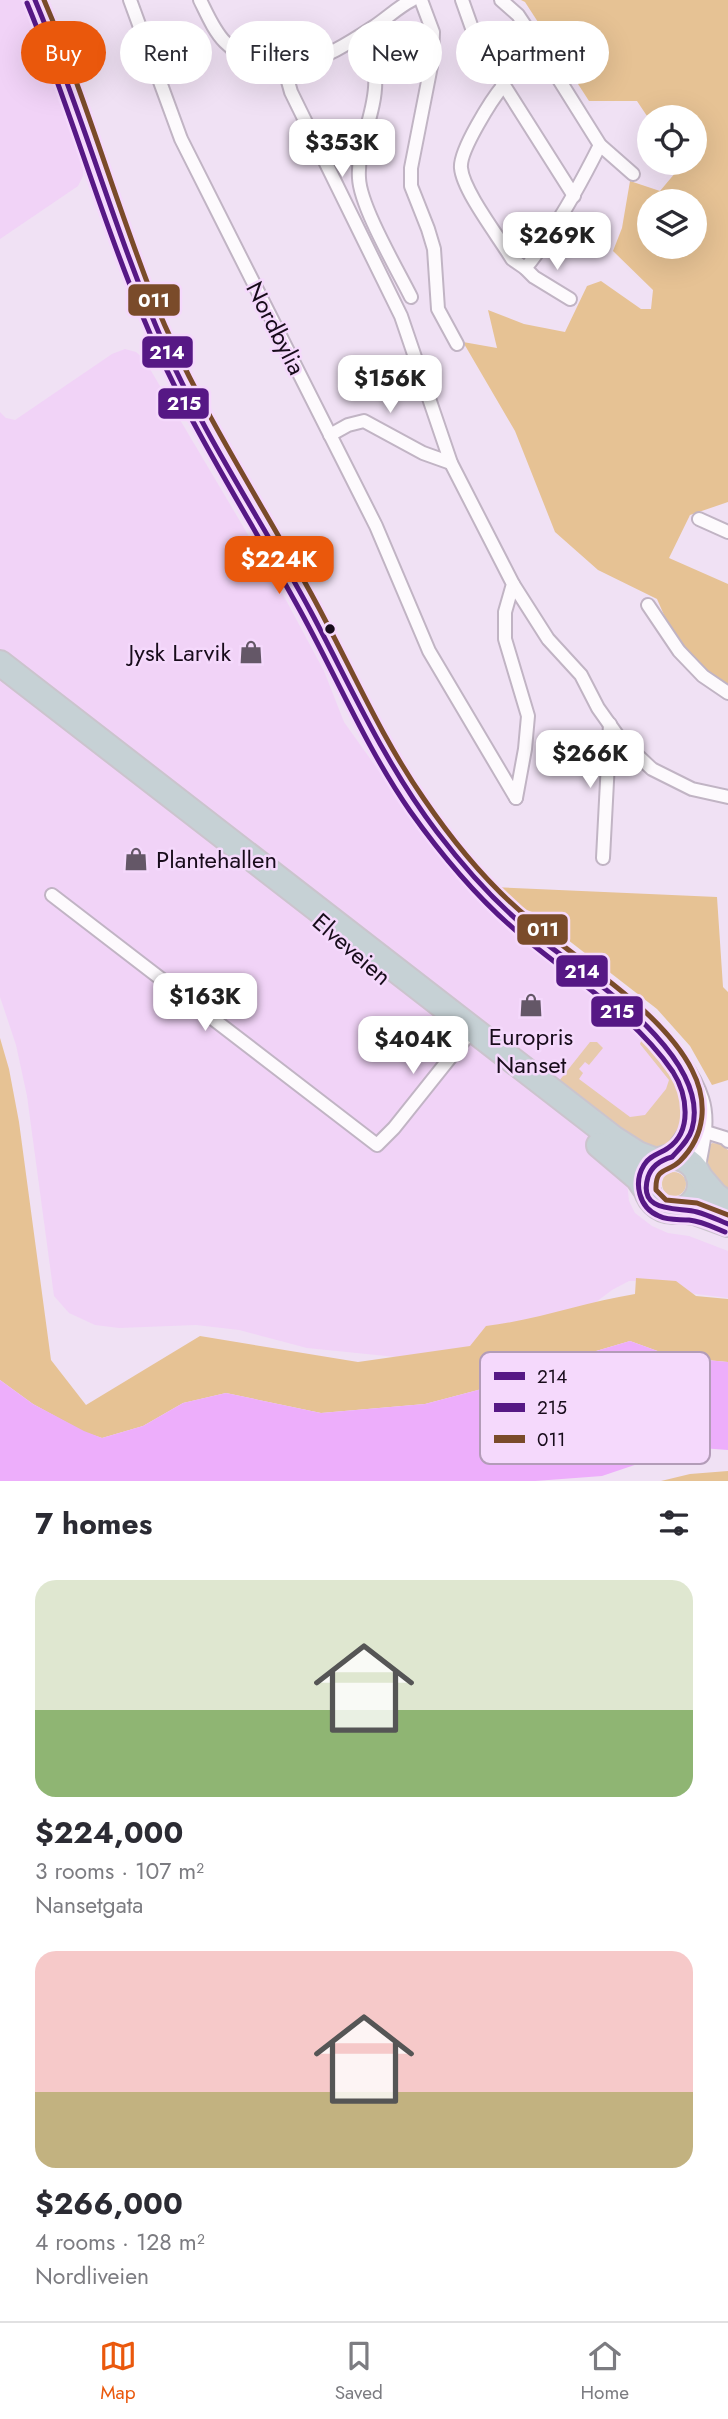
<!DOCTYPE html>
<html lang="en">
<head>
<meta charset="utf-8">
<style>
  :root { --surface:#fff; --page:#f7f7f7; --text:#2b2b33; --muted:#7c7c81; --line:#e1e1e2; --accent:#ea580c }
  body { margin:0; font-family:Jost,sans-serif; background:var(--page); color:var(--text); height:100vh; display:flex; flex-direction:column; font-size:26px; white-space:nowrap }
  * { box-sizing:border-box; margin:0 }
  p { font-size:23px; color:var(--muted) }
  .icon { flex:none; width:38px; height:38px; fill:none; stroke:currentColor; stroke-width:2; stroke-linecap:round; stroke-linejoin:round }
  .map { position:relative; height:1481px; overflow:hidden }
  .sheet { display:flex; flex-direction:column; background:var(--surface); flex:1 }
  .sheet>* { flex:none }
  .hud { position:absolute; left:21px; top:21px; width:686px; height:63px; display:flex; gap:14px }
  .controls { position:absolute; left:637px; top:105px; display:grid; gap:14px }
  .controls a { display:grid; place-items:center; width:70px; height:70px; border-radius:50%; background:var(--surface); box-shadow:0 7px 28px #0002; font-size:35px }
  .price { position:absolute; translate:-50% -60px; padding:0 16px; border-radius:14px; background:#fff; color:#222; font-size:23px; line-height:46px; filter:drop-shadow(0 2px 4px #0008) }
  .price::after { content:''; position:absolute; left:50%; top:42px; width:21px; height:16px; margin-left:-10px; background:inherit; clip-path:polygon(0 0,100% 0,50% 100%) }
  .price.on { background:var(--accent); color:#fff }
  ul { padding:0; list-style:none }
  li { display:grid; align-content:center; gap:14px; height:371px; padding:0 35px }
  li span { display:grid; place-items:center; height:217px; border-radius:21px; color:#555 }
  li>.icon { margin-inline-start:auto }
  span .icon { width:126px; height:126px; fill:#fffc; stroke-width:1 }
  li b { font-size:30px }
  h2 { display:flex; justify-content:space-between; align-items:center; height:84px; padding:0 35px; font-size:30px }
  .tag { padding:0 24px; border-radius:32px; background:var(--surface); box-shadow:0 7px 28px #0002; font-size:24px; line-height:63px }
  .tag.on { background:var(--accent); color:#fff }
  .tabs { display:flex; justify-content:space-around; align-items:center; height:98px; border-top:2px solid var(--line); background:var(--surface); font-size:19px; color:var(--muted) }
  .tabs a { display:grid; justify-items:center; gap:4px }
  .tabs .on { color:var(--accent) }
  .map>svg:first-child { display:block }
  .built { fill:#f1d3f7 }
  .green { fill:#e7caac }
  .forest { fill:#e6c294; fill-rule:evenodd }
  .water { fill:#edaefb }
  .lines { fill:none; stroke-linecap:round; stroke-linejoin:round }
  .street-casing { stroke:#c1b4c4; stroke-width:16 }
  .secondary-casing { stroke:#c1b4c4; stroke-width:23 }
  .highway-casing { stroke:#cbc4cd; stroke-width:28 }
  .street { stroke:#fdfafd; stroke-width:12 }
  .secondary { stroke:#fdfafd; stroke-width:19 }
  .highway { stroke:#c6d1d5; stroke-width:24 }
  .bus-1-casing { stroke:#f5d9fc; stroke-width:10 }
  .bus-2-casing { stroke:#f5d9fc; stroke-width:10 }
  .bus-3-casing { stroke:#f5d9fc; stroke-width:10 }
  .bus-1 { stroke:#561885; stroke-width:5 }
  .bus-2 { stroke:#561885; stroke-width:5 }
  .bus-3 { stroke:#7a4b2a; stroke-width:5 }
  .bus-dot { fill:#180c1b; stroke:#f5d9fc; stroke-width:2.5 }
  .labels { text-anchor:middle; dominant-baseline:central; stroke-width:5; stroke-linejoin:round; paint-order:stroke }
  .street-label { font-size:24px; fill:#180c1b; stroke:#f5d9fc }
  .poi-label { font-size:24px; fill:#180c1b; stroke:#f5d9fc; text-anchor:end }
  .key { fill:#f5d9fc; stroke:#b39cb8; stroke-width:2 }
  .key-label { font-size:19px; fill:#180c1b }
  .line-badge { stroke:#f5d9fc; stroke-width:2.5 }
  .badge-label { font-size:19px; text-anchor:middle; font-weight:bold; fill:#fff }
</style>
</head>
<body>
<div class="map">
<svg width="728" height="1481" viewBox="0 0 728 1481">
  <rect width="100%" height="100%" fill="#f0e1f4"/>
  <g class="built">
    <polygon points="0,0 21,0 60,95 73,140 83,163 83,176 78,186 0,239"/>
    <polygon points="125,349 136,352 144,359 279,587 324,671 344,722 429,841 462,882 498,918 621,1017 679,1081 627,1182 629,1201 635,1213 652,1226 668,1233 689,1236 728,1251 728,1298 688,1293 647,1281 629,1281 612,1290 596,1302 468,1349 406,1358 307,1348 239,1330 196,1325 119,1328 95,1325 69,1313 54,1296 27,1096 16,1045 0,997 0,412 6,418 15,420 112,354"/>
  </g>
  <g class="green">
    <path d="M642,1039H647C671,1065 703,1097 679,1133C670,1147 665,1151 649,1151L559,1081L590,1042H597L603,1048L589,1065L585,1062L579,1069L583,1073L579,1079L630,1117L645,1115L666,1089L669,1080L640,1044Z"/>
    <path d="M712,1143L721,1144L728,1150V1196C716,1180 694,1162 712,1143Z"/>
    <circle cx="674" cy="1184" r="12"/>
  </g>
  <g class="forest">
    <path d="M521,0H728V502L690,515L669,558L728,584V690L678,647L657,599L598,570L555,532L515,431L463,342L497,348L488,310L524,324L565,332L587,286L601,281L641,309H651L653,290L613,251L622,228L630,181L660,191L681,166L680,163H695V117H649V119L637,101H589L525,2ZM649,201H695V247H649Z"/>
    <polygon points="491,887 717,897 723,987 728,992 728,1080 712,1085 690,1046 657,1009 532,912 508,903"/>
    <path d="M0,1038L9,1069L19,1122L51,1360L86,1405L200,1336L358,1362L470,1346L486,1326C537,1320 585,1302 635,1294L636,1278L676,1281L696,1296L728,1299V1362L674,1357L630,1341L569,1359L497,1385L425,1404L321,1413L226,1393L183,1403L143,1426L102,1438L84,1432L33,1404L0,1380Z"/>
    <polygon points="728,1471 728,1481 661,1481 690,1474"/>
  </g>
  <polygon class="water" points="630,1341 674,1357 728,1362 728,1450 688,1447 602,1476 535,1481 0,1481 0,1380 33,1404 84,1431 102,1438 143,1426 183,1403 226,1393 321,1413 425,1404 497,1385 569,1359"/>
  <g class="lines">
    <g class="street-casing">
      <g id="street">
        <polyline points="130,0 181,139 376,526 429,651 516,798"/>
        <path d="M200,0C207,14 214,31 225,42C273,90 326,58 372,28C386,19 398,7 412,0"/>
        <polyline points="421,0 433,32 432,61 411,168 411,186 428,229 434,249 438,309 457,344"/>
        <polyline points="462,0 473,31 493,68 574,196"/>
        <polyline points="501,0 518,15 528,30 600,145 633,174"/>
        <path d="M359,37C397,86 356,129 359,178C360,206 397,269 411,297"/>
        <polyline points="284,67 291,92 401,316 451,463 513,584 505,612 505,639 528,716 525,749 516,798"/>
        <path d="M503,86C492,99 459,151 461,168C463,191 499,237 512,259L525,268C534,259 541,247 548,236C568,207 584,177 600,145"/>
        <polyline points="525,268 534,277 570,299"/>
        <polyline points="330,435 348,425 364,421 423,453 451,463"/>
        <polyline points="699,519 728,532"/>
        <polyline points="513,584 548,639 581,675 598,708 620,739 652,769 692,789 728,797"/>
        <polyline points="648,605 679,651 703,676 728,693"/>
        <polyline points="603,858 610,724"/>
        <polyline points="52,895 377,1145 394,1128 473,1029"/>
        <polyline points="696,1129 725,1138 728,1141"/>
      </g>
    </g>
    <g class="secondary-casing">
      <g id="secondary">
        <path d="M35,0C84,112 115,230 163,343C203,436 260,520 309,609C350,684 383,762 436,830C462,865 491,898 524,927C578,973 676,1030 699,1100C706,1122 699,1146 695,1168"/>
        <polyline points="672,1157 692,1128 695,1114"/>
      </g>
    </g>
    <g class="highway-casing">
      <g id="highway">
        <polyline points="0,663 613,1138 638,1154 659,1162"/>
        <polyline points="599,1145 638,1178 649,1194"/>
        <circle cx="673" cy="1184" r="27"/>
        <polyline points="698,1175 715,1195 728,1205"/>
        <polyline points="680,1210 695,1212 728,1224"/>
      </g>
    </g>
    <use href="#street" class="street"/>
    <use href="#secondary" class="secondary"/>
    <use href="#highway" class="highway"/>
    <g class="bus-1-casing">
      <path id="bus-1" d="M35,0C83,114 115,234 165,347C206,439 263,523 311,612C351,687 385,764 437,832C463,866 492,899 525,927C575,969 714,1053 692,1129C689,1140 679,1149 672,1157C661,1160 652,1165 648,1177C637,1214 678,1207 697,1212C708,1215 718,1220 728,1224"/>
    </g>
    <g class="bus-2-casing">
      <path id="bus-2" d="M27,3C69,104 98,209 140,310C182,414 243,507 297,605C335,673 365,746 410,811C442,856 479,900 521,935C573,979 634,1015 673,1072C687,1094 693,1131 668,1148C660,1154 650,1155 644,1165C633,1183 639,1208 659,1216C669,1221 679,1219 689,1220C701,1221 713,1227 725,1232"/>
    </g>
    <g class="bus-3-casing">
      <path id="bus-3" d="M44,0C86,98 115,201 154,300C195,401 255,492 308,588C347,658 378,733 424,799C454,843 490,887 532,921C581,963 663,1012 692,1070C708,1101 706,1135 680,1161C668,1173 655,1166 656,1190L666,1200L697,1203L728,1215"/>
    </g>
    <use href="#bus-1" class="bus-1"/>
    <use href="#bus-2" class="bus-2"/>
    <use href="#bus-3" class="bus-3"/>
  </g>
  <defs>
    <g id="shop-bare" transform="scale(1.89)"><path d="M-5-2.5h2.3a2.7 3.5 0 0 1 5.4 0H5L5.5 6h-11ZM-1.5-2.5h3a1.5 2.3 0 0 0-3 0Z" fill="#645767" stroke="#f5d9fc" stroke-width="2.5" paint-order="stroke"/></g>
  </defs>
  <g fill-rule="evenodd">
    <use href="#shop-bare" x="251" y="652"/>
    <use href="#shop-bare" x="136" y="859"/>
    <use href="#shop-bare" x="531" y="1005"/>
  </g>
  <circle class="bus-dot" cx="330" cy="629" r="6"/>
  <g class="labels">
    <g class="street-label">
      <text transform="translate(276 328) rotate(63)">Nordbylia</text>
      <text transform="translate(352 949) rotate(41)">Elveveien</text>
    </g>
    <g class="poi-label">
      <text x="231" y="652">Jysk Larvik</text>
      <text x="156" y="859" text-anchor="start">Plantehallen</text>
      <text x="531" y="1036" text-anchor="middle">Europris<tspan x="531" dy="28">Nanset</tspan></text>
    </g>
  </g>
  <rect x="480" y="1352" width="230" height="112" rx="10" class="key"/>
  <rect x="494" y="1372" width="31" height="8" fill="#561885"/>
  <rect x="494" y="1403" width="31" height="9" fill="#561885"/>
  <rect x="494" y="1435" width="31" height="8" fill="#7a4b2a"/>
  <g class="key-label">
    <text x="537" y="1383">214</text>
    <text x="537" y="1414">215</text>
    <text x="537" y="1446">011</text>
  </g>
  <g class="line-badge">
    <rect x="127" y="283" width="54" height="34" rx="7" fill="#7a4b2a"/>
    <rect x="141" y="335" width="53" height="34" rx="7" fill="#561885"/>
    <rect x="157" y="387" width="53" height="33" rx="7" fill="#561885"/>
    <rect x="516" y="913" width="53" height="33" rx="7" fill="#7a4b2a"/>
    <rect x="555" y="954" width="54" height="34" rx="7" fill="#561885"/>
    <rect x="590" y="995" width="54" height="33" rx="7" fill="#561885"/>
  </g>
  <g class="badge-label">
    <text x="154" y="307">011</text>
    <text x="167" y="359">214</text>
    <text x="184" y="410">215</text>
    <text x="543" y="936">011</text>
    <text x="582" y="978">214</text>
    <text x="617" y="1018">215</text>
  </g>
</svg>
<div class="controls">
<a><svg class="icon" aria-label="locate" viewBox="0 0 24 24"><circle cx="12" cy="12" r="6"/><path d="M12 2v4M12 18v4M2 12h4M18 12h4"/></svg></a>
<a><svg class="icon" aria-label="layers" viewBox="0 0 24 24"><path d="M12 4l9 5-9 5-9-5zM3 14l9 5 9-5"/></svg></a>
</div>
<b class="price" style="left:342px;top:179px">$353K</b>
<b class="price" style="left:557px;top:272px">$269K</b>
<b class="price" style="left:390px;top:415px">$156K</b>
<b class="price on" style="left:279px;top:596px">$224K</b>
<b class="price" style="left:590px;top:790px">$266K</b>
<b class="price" style="left:205px;top:1033px">$163K</b>
<b class="price" style="left:413px;top:1076px">$404K</b>
<div class="hud">
<a class="tag on">Buy</a>
<a class="tag">Rent</a>
<a class="tag">Filters</a>
<a class="tag">New</a>
<a class="tag">Apartment</a>
</div>
</div>
<section class="sheet">
<h2>7 homes<svg class="icon" aria-label="filters" viewBox="0 0 24 24"><path d="M4 7h16M4 17h16"/><circle cx="9" cy="7" r="2"/><circle cx="15" cy="17" r="2"/></svg></h2>
<ul>
<li><span style="background:linear-gradient(#dfe7d0 60%,#8fb573 0)"><svg class="icon" aria-label="home" viewBox="0 0 24 24"><path d="M3 11l9-7 9 7M6 9v11h12V9"/></svg></span><div><b>$224,000</b><p>3 rooms · 107 m²</p><p>Nansetgata</p></div></li>
<li><span style="background:linear-gradient(#f6c9c9 65%,#c2b280 0)"><svg class="icon" aria-label="home" viewBox="0 0 24 24"><path d="M3 11l9-7 9 7M6 9v11h12V9"/></svg></span><div><b>$266,000</b><p>4 rooms · 128 m²</p><p>Nordliveien</p></div></li>
</ul>
</section>
<nav class="tabs">
<a class="on"><svg class="icon" aria-label="map" viewBox="0 0 24 24"><path d="M3 6l6-2 6 2 6-2v14l-6 2-6-2-6 2zM9 4v14M15 6v14"/></svg>Map</a>
<a><svg class="icon" aria-label="saved" viewBox="0 0 24 24"><path d="M7 4h10v16l-5-4-5 4z"/></svg>Saved</a>
<a><svg class="icon" aria-label="home" viewBox="0 0 24 24"><path d="M3 11l9-7 9 7M6 9v11h12V9"/></svg>Home</a>
</nav>
</body>
</html>
